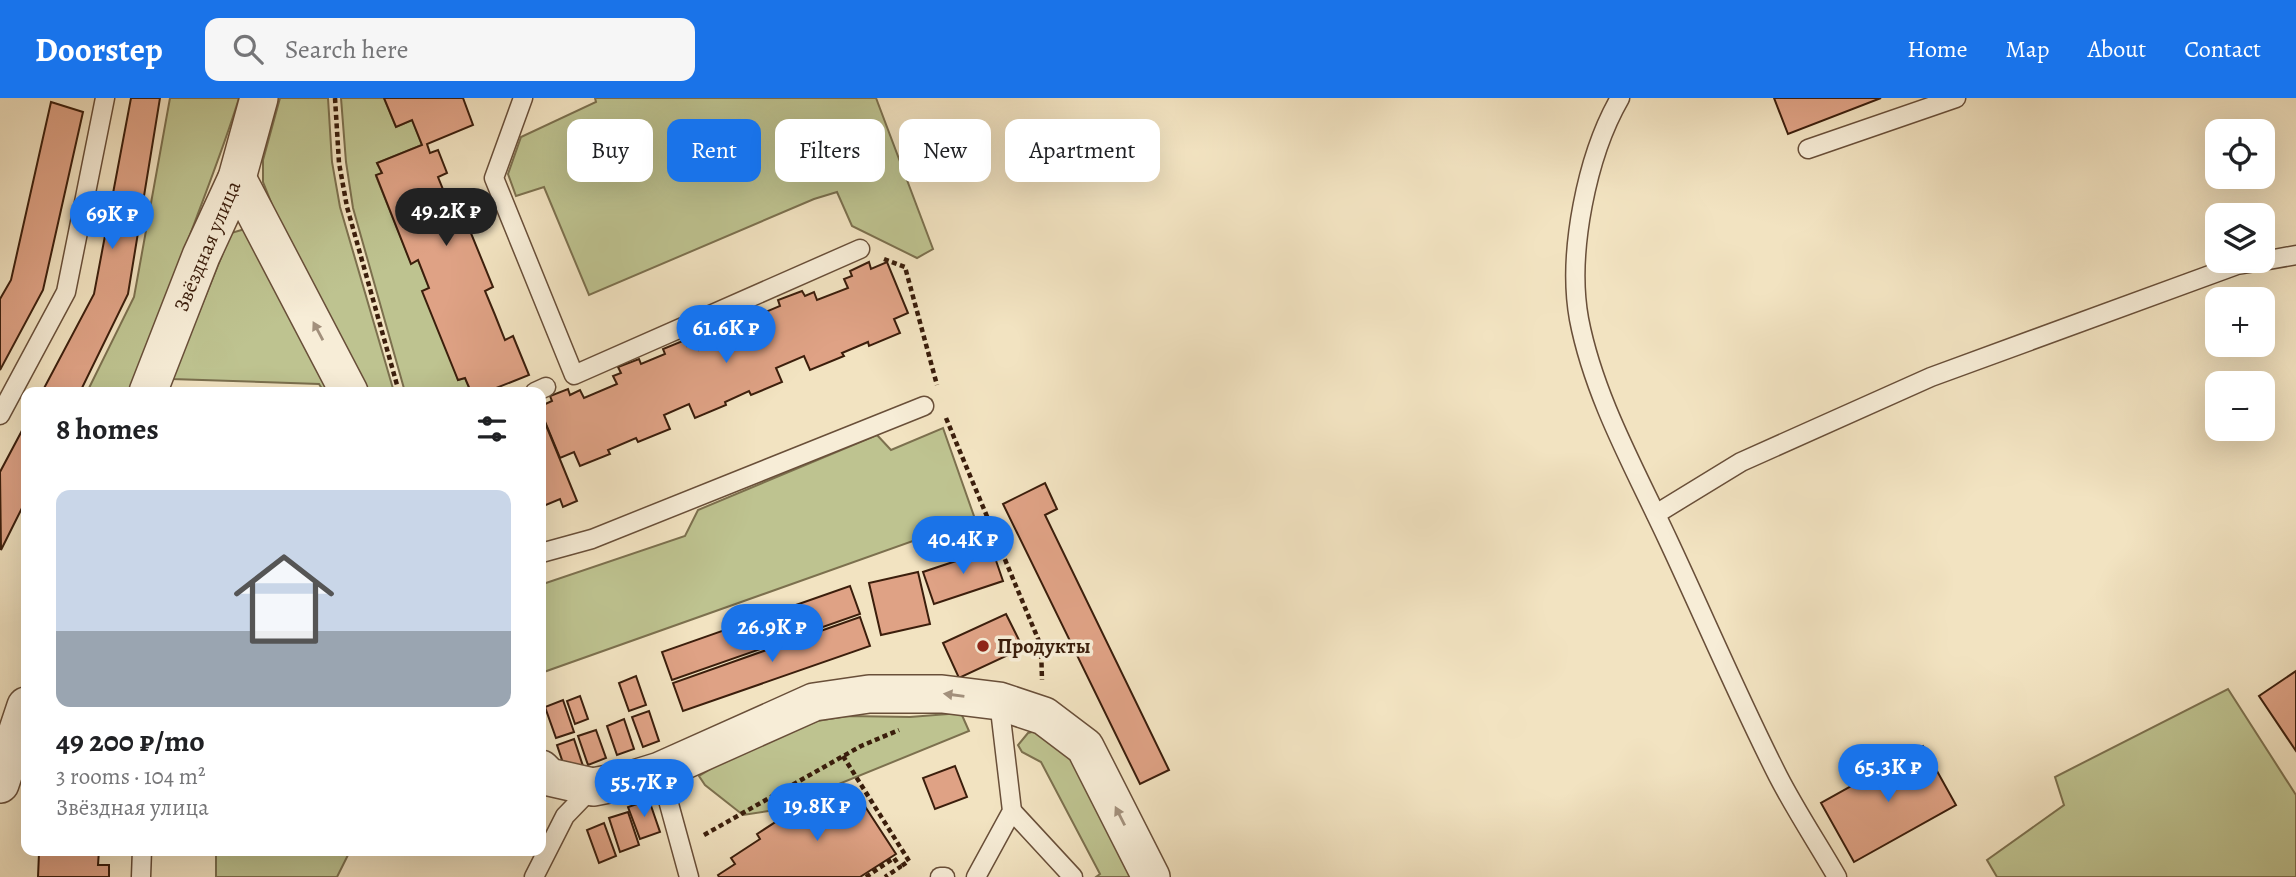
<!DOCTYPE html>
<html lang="en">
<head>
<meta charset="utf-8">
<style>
  :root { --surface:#fff; --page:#f6f6f6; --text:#202124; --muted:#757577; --accent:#1a73e8 }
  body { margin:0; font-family:Alegreya,serif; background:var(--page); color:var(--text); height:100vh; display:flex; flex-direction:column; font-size:26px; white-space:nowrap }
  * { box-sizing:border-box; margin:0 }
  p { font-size:23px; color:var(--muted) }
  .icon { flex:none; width:38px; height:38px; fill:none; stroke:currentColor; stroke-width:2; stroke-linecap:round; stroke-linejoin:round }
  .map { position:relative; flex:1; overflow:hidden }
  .sheet { position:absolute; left:21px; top:289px; width:525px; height:469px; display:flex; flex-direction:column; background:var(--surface); border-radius:14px; box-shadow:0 7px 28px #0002 }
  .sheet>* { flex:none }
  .banner { position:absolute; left:567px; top:21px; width:665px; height:63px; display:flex; gap:14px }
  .buttons { position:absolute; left:2205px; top:21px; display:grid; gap:14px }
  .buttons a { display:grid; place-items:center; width:70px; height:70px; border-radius:14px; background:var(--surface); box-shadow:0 7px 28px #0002; font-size:35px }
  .price { position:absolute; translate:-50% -60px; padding:0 16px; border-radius:24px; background:var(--accent); color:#fff; font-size:23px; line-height:46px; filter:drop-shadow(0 2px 4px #0008) }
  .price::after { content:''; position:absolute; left:50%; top:42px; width:21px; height:16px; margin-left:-10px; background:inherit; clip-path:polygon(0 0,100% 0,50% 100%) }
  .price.current { background:#222; color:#fff }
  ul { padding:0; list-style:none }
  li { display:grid; align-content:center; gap:14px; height:371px; padding:0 35px }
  li span { display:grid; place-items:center; height:217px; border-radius:14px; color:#555 }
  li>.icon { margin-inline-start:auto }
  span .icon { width:126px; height:126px; fill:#fffc; stroke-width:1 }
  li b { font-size:30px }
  h2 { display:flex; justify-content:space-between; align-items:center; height:84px; padding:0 35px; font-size:30px }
  .pill { padding:0 24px; border-radius:14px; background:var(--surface); box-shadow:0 7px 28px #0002; font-size:24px; line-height:63px }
  .pill.current { background:var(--accent); color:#fff }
  header { display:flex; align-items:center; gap:42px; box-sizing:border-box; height:98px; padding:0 35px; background:var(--accent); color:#fff }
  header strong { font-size:33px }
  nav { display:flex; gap:38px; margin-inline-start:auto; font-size:24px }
  .search { width:490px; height:63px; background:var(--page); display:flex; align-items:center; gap:18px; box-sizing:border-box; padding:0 24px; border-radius:14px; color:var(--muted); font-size:26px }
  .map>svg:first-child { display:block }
  .green { fill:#bec390; stroke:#7c704e; stroke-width:2 }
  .building { fill:#dfa285; stroke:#3b1e0c; stroke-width:2 }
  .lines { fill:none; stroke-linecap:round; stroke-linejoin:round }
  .lane-casing { stroke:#694f39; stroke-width:21 }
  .street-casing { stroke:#694f39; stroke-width:40 }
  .path { stroke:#3b1e0c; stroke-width:4.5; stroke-dasharray:5 3.5; stroke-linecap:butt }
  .lane { stroke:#f7edd7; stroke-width:18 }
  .street { stroke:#f7edd7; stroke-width:37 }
  .oneway { fill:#a2907c }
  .poi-dot { fill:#8f2418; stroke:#f7edd7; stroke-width:2.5 }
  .labels { text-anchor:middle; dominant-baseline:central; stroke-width:7; stroke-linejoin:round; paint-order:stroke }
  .street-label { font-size:21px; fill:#3b1e0c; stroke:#f7edd7 }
  .poi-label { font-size:21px; font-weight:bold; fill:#3b1e0c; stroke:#f7edd7; text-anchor:start }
</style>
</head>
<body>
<header>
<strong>Doorstep</strong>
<div class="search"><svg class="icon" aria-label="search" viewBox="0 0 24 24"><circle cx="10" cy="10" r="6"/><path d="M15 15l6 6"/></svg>Search here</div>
<nav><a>Home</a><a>Map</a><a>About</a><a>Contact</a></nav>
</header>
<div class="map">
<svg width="2296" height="779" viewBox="0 0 2296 779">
  <rect width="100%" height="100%" fill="#f2e3c1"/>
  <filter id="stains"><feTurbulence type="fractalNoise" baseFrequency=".00286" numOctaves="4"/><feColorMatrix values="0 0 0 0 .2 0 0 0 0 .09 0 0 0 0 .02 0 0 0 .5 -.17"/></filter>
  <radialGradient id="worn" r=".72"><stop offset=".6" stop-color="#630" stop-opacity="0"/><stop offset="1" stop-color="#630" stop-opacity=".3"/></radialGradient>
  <g class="green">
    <path d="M170,0H239C225,46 207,91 190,137C170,189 155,243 132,294H87L134,199Z"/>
    <polygon points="280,0 328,0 332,64 340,109 394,294 364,294 273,109 263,84 263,62"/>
    <polygon points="341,0 384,0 396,29 412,22 422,47 377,65 382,75 376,78 411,165 418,162 429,190 458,282 465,280 471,294 405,294 353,110 346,64"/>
    <polygon points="595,0 876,0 933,151 917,160 852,128 837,94 814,101 589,197 544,89 516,98 508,76 521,39 596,4"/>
    <polygon points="245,131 332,294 324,294 319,286 172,281 231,135"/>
    <polygon points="943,330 975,421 541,575 541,485 546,485 685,438 698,412 877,337 891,352"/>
    <polygon points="2228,591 2296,697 2296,779 1997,779 1987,762 2064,707 2055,679"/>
    <polygon points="961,615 969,633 775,712 743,717 705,687 699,678 724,663 817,623 847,618 910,619"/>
    <polygon points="1036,633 1058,647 1076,668 1136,779 1096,779 1100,776 1041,664 1022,654 1018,647 1028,635"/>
    <polygon points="216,753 216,752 350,753 337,779 216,779"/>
  </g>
  <g class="building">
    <polygon points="131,0 160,0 128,196 80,294 42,294 94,196"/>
    <polygon points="384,0 463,0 473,27 427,46 430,55 438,52 447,75 438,79 457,126 466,123 493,189 485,193 495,217 505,242 513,238 529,277 486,294 471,294 465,280 458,282 422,193 429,190 418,162 411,166 376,77 382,75 377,65 422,47 412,22 396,29"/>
    <polygon points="1774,0 1881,0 1788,36"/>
    <polygon points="51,4 83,14 43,192 0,272 0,201 11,182"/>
    <polygon points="869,164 871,171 887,164 908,215 894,221 900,235 869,248 868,244 842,255 844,258 810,272 804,258 776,270 782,284 751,297 749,293 725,304 726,307 695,320 689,306 664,317 670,331 638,344 636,340 608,352 610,356 580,368 574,354 560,360 541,314 541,308 552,303 550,298 568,291 570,297 580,292 584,300 617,286 613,278 621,275 618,269 639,261 641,266 665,256 663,251 685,242 687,248 696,244 699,252 732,238 729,229 736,227 733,221 754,213 756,218 780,208 778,202 802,193 805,198 814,194 817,202 848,190 844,181 852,178 850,173"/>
    <polygon points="541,315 577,403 563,409 560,401 541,409"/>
    <polygon points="26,325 26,402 1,452 0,374"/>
    <polygon points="1045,385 1057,411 1045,417 1169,672 1140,686 1003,406"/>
    <polygon points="992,451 1003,483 934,506 923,474"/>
    <polygon points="918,474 930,526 881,537 869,485"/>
    <polygon points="850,488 860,516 672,582 662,554"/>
    <polygon points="1006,516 1023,550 959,580 943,545"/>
    <polygon points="860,519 870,548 683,613 673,585"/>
    <polygon points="2296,573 2296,653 2259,598"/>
    <polygon points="636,578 646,607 629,613 619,585"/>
    <polygon points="580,598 588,621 575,626 567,603"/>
    <polygon points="563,602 574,634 556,640 545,609"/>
    <polygon points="649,613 659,643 643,649 632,619"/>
    <polygon points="624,621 634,651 617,657 607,628"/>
    <polygon points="596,632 606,660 588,667 578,638"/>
    <polygon points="574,641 583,668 566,674 557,647"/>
    <polygon points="1923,648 1956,707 1854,764 1821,705"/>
    <polygon points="955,668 967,699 935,711 923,680"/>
    <polygon points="853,690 896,756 860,779 719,779 718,777 735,766 731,760 760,741 757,736 808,703 811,708 831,695 835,701"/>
    <polygon points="649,702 660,734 640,741 628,709"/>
    <polygon points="628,714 639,747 620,754 609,720"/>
    <polygon points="604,725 616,758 599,765 587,732"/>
    <polygon points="32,752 99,752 98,767 109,767 109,779 38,779 39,755 32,755"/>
  </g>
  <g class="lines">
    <g class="lane-casing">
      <g id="lane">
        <polyline points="523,0 494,80 574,277 860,151"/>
        <path d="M1620,0C1587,57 1567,155 1579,221C1594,299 1635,371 1668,442C1705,521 1739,601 1778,678C1796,713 1818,746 1837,779"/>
        <polyline points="1808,51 1956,0"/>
        <polyline points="2263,163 2296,157"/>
        <polyline points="535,294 546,289"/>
        <polyline points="0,317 66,194 105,0"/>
        <polyline points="1656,416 1741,364 1931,279 2237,167 2262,163"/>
        <polyline points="541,455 592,441 924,308"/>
        <polyline points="660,673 689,779"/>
        <polyline points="1012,713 1073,779"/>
        <polyline points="141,779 142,752"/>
        <polyline points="534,779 565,718 593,689"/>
        <polyline points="940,779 945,779"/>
        <polyline points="976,779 1012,713 999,603"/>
      </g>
    </g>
    <g class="street-casing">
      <g id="street">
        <polyline points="237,80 349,294"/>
        <polyline points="148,294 201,158 237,80 259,0"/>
        <polyline points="541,671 549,679 593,689 634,681 660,673 814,604 869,596 942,596 999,603 1044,618 1085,649 1151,779"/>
        <polyline points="0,686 26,608"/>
      </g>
    </g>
    <g class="path">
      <polyline points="335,0 339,65 347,109 399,294"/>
      <polyline points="884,161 905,169 937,287"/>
      <polyline points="946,320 1041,548 1042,582"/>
      <polyline points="843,658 909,763 900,769"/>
      <polyline points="704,737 861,648 899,632"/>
      <polyline points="866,779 894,760 900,769 885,779"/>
    </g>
    <use href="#lane" class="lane"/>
    <use href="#street" class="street"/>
  </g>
  <defs><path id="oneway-solid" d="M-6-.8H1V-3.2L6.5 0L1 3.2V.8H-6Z" transform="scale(1.75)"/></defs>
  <g class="oneway">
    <use href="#oneway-solid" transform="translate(318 233) rotate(-118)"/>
    <use href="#oneway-solid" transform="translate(954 597) rotate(-172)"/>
    <use href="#oneway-solid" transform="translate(1120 718) rotate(-117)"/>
  </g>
  <circle class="poi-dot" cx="983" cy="548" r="7"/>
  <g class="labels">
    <g class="street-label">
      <text transform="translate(207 148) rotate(-67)">Звёздная улица</text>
    </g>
    <g class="poi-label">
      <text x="997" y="548">Продукты</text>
    </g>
  </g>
  <rect width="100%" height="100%" filter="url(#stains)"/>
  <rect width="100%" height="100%" fill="url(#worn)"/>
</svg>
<div class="buttons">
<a><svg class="icon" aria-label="locate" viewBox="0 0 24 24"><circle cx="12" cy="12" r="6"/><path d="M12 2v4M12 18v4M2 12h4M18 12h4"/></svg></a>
<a><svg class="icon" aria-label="layers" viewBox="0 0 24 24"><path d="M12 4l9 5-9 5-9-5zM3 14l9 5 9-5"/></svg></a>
<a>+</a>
<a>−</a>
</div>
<b class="price current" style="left:446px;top:150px">49.2K ₽</b>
<b class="price" style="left:112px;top:153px">69K ₽</b>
<b class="price" style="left:726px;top:267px">61.6K ₽</b>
<b class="price" style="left:963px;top:478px">40.4K ₽</b>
<b class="price" style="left:772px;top:566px">26.9K ₽</b>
<b class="price" style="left:1888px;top:706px">65.3K ₽</b>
<b class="price" style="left:644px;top:721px">55.7K ₽</b>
<b class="price" style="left:817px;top:745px">19.8K ₽</b>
<div class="banner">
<a class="pill">Buy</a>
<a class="pill current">Rent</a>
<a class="pill">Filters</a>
<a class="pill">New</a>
<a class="pill">Apartment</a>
</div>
<section class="sheet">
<h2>8 homes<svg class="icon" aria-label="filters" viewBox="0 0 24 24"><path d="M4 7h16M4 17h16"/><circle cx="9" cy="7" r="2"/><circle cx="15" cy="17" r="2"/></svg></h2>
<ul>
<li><span style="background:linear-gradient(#c9d6e8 65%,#9aa5b1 0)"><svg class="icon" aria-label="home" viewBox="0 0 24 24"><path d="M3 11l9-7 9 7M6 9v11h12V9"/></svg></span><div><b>49 200 ₽/mo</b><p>3 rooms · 104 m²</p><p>Звёздная улица</p></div></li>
</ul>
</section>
</div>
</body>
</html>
